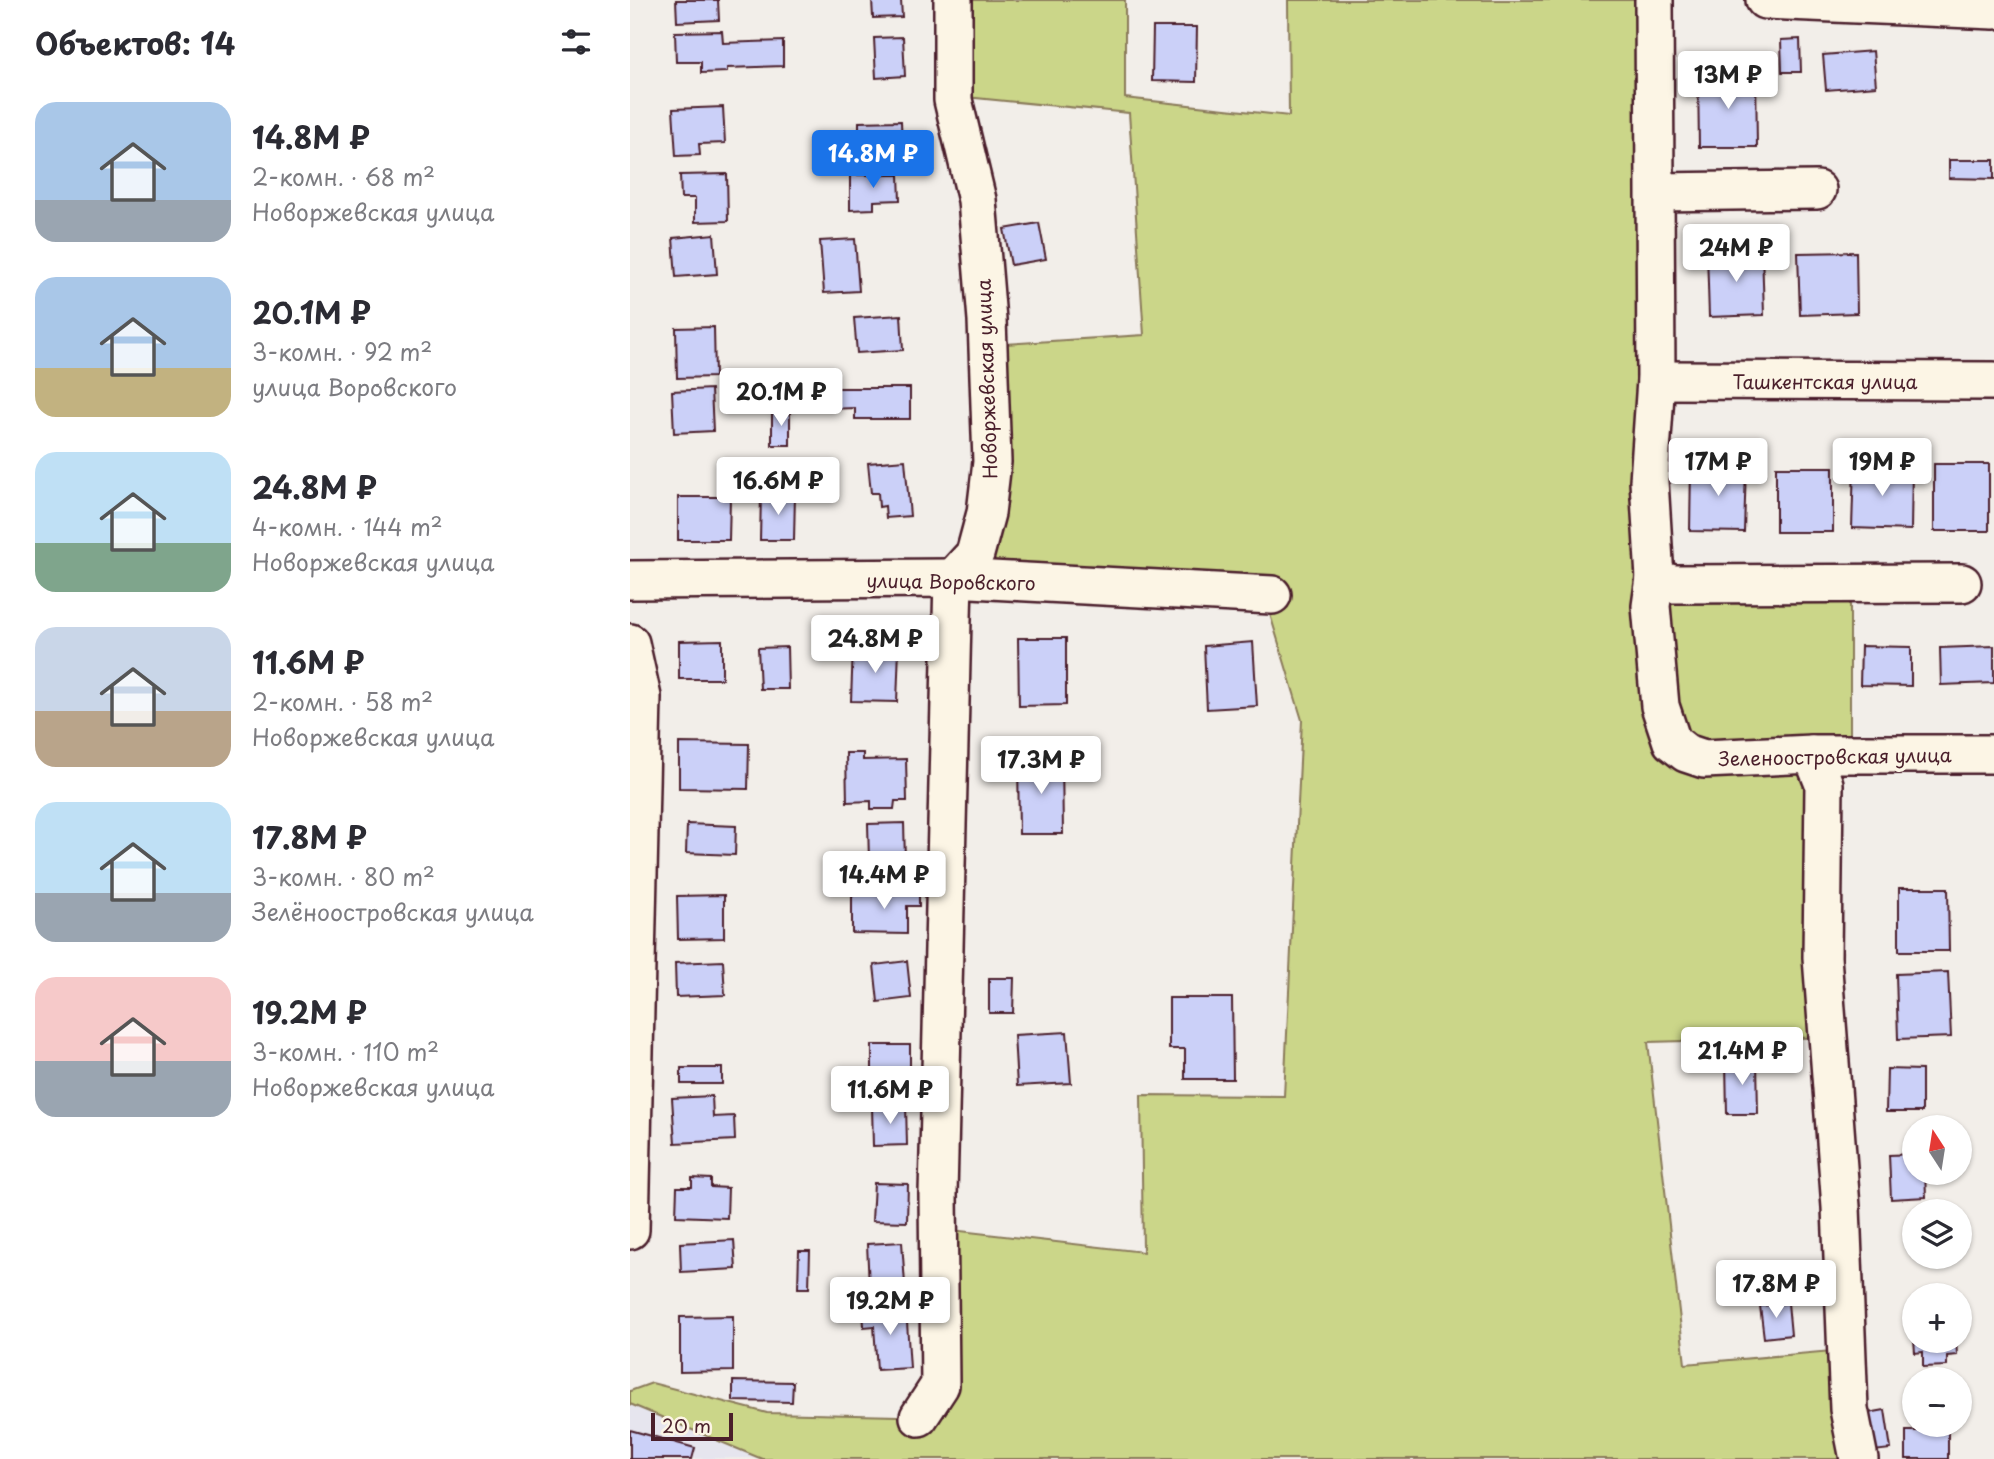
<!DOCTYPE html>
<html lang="ru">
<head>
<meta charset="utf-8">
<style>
  :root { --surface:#fff; --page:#f2f2f3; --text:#2b2b33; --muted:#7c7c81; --accent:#1a73e8 }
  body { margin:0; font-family:"Playpen Sans",sans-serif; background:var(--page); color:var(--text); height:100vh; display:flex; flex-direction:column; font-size:26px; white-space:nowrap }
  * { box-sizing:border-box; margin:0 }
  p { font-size:23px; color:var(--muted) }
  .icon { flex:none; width:38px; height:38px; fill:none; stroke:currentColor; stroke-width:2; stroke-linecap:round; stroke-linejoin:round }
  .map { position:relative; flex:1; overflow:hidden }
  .details { display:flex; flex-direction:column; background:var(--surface); width:630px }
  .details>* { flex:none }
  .needle { width:46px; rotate:348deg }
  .tools { position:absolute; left:1272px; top:1115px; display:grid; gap:14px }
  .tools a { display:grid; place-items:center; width:70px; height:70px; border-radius:50%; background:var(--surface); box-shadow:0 2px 5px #0004; font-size:35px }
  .scale { position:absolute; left:21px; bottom:18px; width:82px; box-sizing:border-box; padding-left:7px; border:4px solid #4a1f2b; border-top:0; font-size:19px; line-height:24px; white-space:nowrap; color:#4a1f2b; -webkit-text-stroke:5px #fcf5e5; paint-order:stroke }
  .price { position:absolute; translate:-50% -60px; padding:0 16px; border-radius:7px; background:#fff; color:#222; font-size:23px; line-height:46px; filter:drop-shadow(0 2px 4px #0008) }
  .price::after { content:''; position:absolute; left:50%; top:42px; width:21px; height:16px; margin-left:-10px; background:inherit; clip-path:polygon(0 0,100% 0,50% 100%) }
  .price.on { background:var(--accent); color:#fff }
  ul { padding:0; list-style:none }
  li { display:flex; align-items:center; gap:21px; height:175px; padding:0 35px }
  li span { display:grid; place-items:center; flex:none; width:196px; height:140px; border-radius:21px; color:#555 }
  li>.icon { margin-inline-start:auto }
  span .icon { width:84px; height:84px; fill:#fffc; stroke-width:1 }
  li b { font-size:30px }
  h2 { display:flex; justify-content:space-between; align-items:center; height:84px; padding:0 35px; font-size:30px }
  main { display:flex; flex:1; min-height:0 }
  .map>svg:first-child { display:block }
  .built { fill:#e6e5ee }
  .green { fill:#cbd689; stroke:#8a7a5a; stroke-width:2 }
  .building { fill:#cbd0f8; stroke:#4a1f2b; stroke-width:2 }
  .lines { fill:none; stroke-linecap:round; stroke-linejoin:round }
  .minor-casing { stroke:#4a1f2b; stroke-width:42 }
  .minor { stroke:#fcf5e5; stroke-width:37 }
  .labels { text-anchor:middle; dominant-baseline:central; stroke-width:7; stroke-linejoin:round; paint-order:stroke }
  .street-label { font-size:19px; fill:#4a1f2b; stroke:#fcf5e5 }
</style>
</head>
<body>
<main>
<section class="details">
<h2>Объектов: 14<svg class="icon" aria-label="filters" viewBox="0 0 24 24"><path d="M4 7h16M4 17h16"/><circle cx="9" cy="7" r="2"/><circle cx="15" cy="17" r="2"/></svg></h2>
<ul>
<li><span style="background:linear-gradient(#a9c7e8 70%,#9aa5b1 0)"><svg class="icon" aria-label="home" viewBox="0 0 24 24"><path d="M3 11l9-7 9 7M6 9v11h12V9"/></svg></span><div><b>14.8M ₽</b><p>2-комн. · 68 m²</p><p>Новоржевская улица</p></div></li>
<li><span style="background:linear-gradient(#a9c7e8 65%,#c2b280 0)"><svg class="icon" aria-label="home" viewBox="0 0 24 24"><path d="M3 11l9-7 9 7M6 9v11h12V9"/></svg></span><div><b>20.1M ₽</b><p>3-комн. · 92 m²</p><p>улица Воровского</p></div></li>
<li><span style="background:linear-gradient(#bfe0f5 65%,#7fa58c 0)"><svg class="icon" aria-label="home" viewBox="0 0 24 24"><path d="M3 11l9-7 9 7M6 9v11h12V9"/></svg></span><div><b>24.8M ₽</b><p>4-комн. · 144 m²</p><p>Новоржевская улица</p></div></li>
<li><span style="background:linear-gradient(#c9d6e8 60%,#b9a48a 0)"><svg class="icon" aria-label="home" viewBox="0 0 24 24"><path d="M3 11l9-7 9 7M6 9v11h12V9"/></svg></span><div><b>11.6M ₽</b><p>2-комн. · 58 m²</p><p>Новоржевская улица</p></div></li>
<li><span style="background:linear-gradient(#bfe0f5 65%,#9aa5b1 0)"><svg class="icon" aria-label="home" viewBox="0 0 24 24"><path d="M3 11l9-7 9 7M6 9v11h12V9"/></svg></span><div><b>17.8M ₽</b><p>3-комн. · 80 m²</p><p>Зелёноостровская улица</p></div></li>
<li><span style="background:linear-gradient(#f6c9c9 60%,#9aa5b1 0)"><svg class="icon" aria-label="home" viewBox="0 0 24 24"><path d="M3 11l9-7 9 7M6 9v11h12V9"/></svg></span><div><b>19.2M ₽</b><p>3-комн. · 110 m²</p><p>Новоржевская улица</p></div></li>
</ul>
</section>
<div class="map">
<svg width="1364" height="1459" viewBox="0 0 1364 1459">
  <rect width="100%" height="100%" fill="#f2eee9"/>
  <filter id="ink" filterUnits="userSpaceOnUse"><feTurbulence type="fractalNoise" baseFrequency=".0143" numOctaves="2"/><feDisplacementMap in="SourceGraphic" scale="14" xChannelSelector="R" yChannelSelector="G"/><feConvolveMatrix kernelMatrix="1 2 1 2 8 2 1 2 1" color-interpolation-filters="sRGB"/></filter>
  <g filter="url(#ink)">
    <polygon class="built" points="0,1404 133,1458 0,1459"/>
    <polygon class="green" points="338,0 495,0 495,98 659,116 658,0 1016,0 1011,565 1220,594 1220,741 1210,780 1202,1037 1018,1042 1055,1364 1213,1350 1234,1459 132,1459 0,1404 0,1391 22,1383 137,1413 269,1416 294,1404 322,1230 513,1252 511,1095 654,1096 672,720 639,611 351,586 364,557 375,344 514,335 499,113 336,97"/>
    <g class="building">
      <polygon points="46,0 88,0 89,20 47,22"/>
      <polygon points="242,0 271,0 272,17 243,18"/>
      <polygon points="523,27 567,27 566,82 522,81"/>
      <polygon points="92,31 93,43 153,41 153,66 97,68 97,72 71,73 71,62 46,62 45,32"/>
      <polygon points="273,37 275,76 246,78 244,38"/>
      <polygon points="1170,39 1171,72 1152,72 1151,40"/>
      <polygon points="1243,51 1246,86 1196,90 1193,55"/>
      <polygon points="1126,74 1127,147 1069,147 1068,75"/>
      <polygon points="93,107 95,143 69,144 70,155 46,156 43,109"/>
      <polygon points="271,121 272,147 229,147 229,122"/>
      <polygon points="1319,160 1364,160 1364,179 1319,178"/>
      <polygon points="97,174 98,221 65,222 65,198 51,198 50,175"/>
      <polygon points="220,175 269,175 270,200 244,201 244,209 220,210"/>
      <polygon points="409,223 416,259 381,265 374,229"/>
      <polygon points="84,234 87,274 46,277 43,238"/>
      <polygon points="225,239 229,291 194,293 190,241"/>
      <polygon points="1132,250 1134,315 1079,317 1077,252"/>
      <polygon points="1226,252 1227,313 1170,315 1168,253"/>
      <polygon points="271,315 273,350 227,353 224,318"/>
      <polygon points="84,327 85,377 47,378 46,328"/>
      <polygon points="198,388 280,388 280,419 225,419 225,408 198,409"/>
      <polygon points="81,389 83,431 44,433 42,391"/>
      <rect x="142" y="411" width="18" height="34"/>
      <polygon points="275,460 280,516 256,518 255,506 249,507 248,493 241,493 238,463"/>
      <rect x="1304" y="464" width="55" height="67"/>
      <polygon points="1061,465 1116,466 1114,532 1060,531"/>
      <polygon points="1224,465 1282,467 1281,530 1222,528"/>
      <rect x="1146" y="467" width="57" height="65"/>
      <polygon points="131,494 165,494 164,540 130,540"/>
      <polygon points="48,497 100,497 99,540 48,540"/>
      <polygon points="388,638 436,638 436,705 389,706"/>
      <polygon points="92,640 92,679 49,679 49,641"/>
      <polygon points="623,642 627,706 577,709 574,646"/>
      <polygon points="1231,646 1281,647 1281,686 1230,685"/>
      <polygon points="1364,646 1364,683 1311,685 1310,648"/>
      <polygon points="157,647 158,689 130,689 128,648"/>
      <polygon points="223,647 269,648 267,702 221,701"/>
      <polygon points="49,743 119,744 118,789 49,788"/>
      <polygon points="216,753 233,753 233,760 276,759 277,801 265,801 264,809 241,809 241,801 217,802"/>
      <polygon points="432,757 433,834 389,834 388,758"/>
      <polygon points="274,823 275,860 239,860 238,824"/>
      <polygon points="57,824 106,826 105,855 56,853"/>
      <polygon points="253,886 289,886 289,906 277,906 277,934 222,933 222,895 253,895"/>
      <polygon points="1269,888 1318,888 1319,951 1269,951"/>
      <polygon points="94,895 94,938 48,939 47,896"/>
      <polygon points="93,961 95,995 46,997 45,963"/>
      <polygon points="277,961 281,998 248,1002 244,965"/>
      <polygon points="1318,972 1321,1037 1268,1039 1266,974"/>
      <polygon points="359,978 384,978 383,1013 359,1013"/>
      <polygon points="539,998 602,998 603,1079 555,1079 555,1049 539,1049"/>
      <polygon points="437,1032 441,1083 387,1086 384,1035"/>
      <rect x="242" y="1045" width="38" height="43"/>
      <polygon points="1127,1060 1128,1114 1097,1114 1096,1061"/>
      <rect x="51" y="1068" width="41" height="16"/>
      <polygon points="1257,1069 1292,1070 1292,1112 1256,1112"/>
      <polygon points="82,1096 83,1117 104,1116 105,1140 45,1143 42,1098"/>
      <polygon points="276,1105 277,1145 243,1146 242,1106"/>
      <polygon points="1284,1154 1284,1172 1295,1172 1296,1197 1261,1199 1259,1155"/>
      <polygon points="62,1178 81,1179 81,1187 98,1188 97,1218 46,1216 47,1187 62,1187"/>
      <polygon points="244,1183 278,1184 277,1222 242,1221"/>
      <polygon points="104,1240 106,1269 51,1272 50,1243"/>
      <polygon points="272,1242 275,1284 239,1286 237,1244"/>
      <polygon points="169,1251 180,1251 179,1288 168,1288"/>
      <polygon points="1158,1303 1161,1335 1134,1338 1130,1306"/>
      <polygon points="276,1307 280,1368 247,1370 244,1326 234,1327 233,1309"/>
      <polygon points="103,1316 103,1371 50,1372 50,1317"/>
      <polygon points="1283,1324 1284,1340 1326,1340 1327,1355 1317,1356 1317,1366 1293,1367 1293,1352 1285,1353"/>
      <polygon points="103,1381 163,1382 162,1402 103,1401"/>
      <polygon points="1255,1410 1261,1449 1244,1451 1238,1413"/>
      <polygon points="0,1430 65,1448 62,1459 0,1459"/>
      <rect x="1276" y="1431" width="42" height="28"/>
    </g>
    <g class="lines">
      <g class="minor-casing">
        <g id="minor">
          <polyline points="1024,0 1026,380 1019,481 1025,578 1021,606 1030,706 1042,742 1056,753 1074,759 1182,754 1361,754"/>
          <polyline points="1135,0 1364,10"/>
          <polyline points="1026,192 1187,190"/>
          <polyline points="1026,380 1364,381"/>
          <polyline points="1025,578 1043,584 1332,583"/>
          <polyline points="0,580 323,578 642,595"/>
          <polyline points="0,643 12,697 0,1230"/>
          <polyline points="1182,754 1194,784 1192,957 1211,1207 1219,1409 1229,1459"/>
          <polyline points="289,1417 310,1385 308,1194 323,578 345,554 356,513 362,462 357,320 347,200 323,100 323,0"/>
        </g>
      </g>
      <use href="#minor" class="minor"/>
    </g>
  </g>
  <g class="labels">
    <g class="street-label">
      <text transform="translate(356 379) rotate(-92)">Новоржевская улица</text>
      <text x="1195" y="381">Ташкентская улица</text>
      <text transform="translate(321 581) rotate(1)">улица Воровского</text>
      <text transform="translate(1205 756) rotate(-1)">Зеленоостровская улица</text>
    </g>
  </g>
</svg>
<div class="tools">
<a><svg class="needle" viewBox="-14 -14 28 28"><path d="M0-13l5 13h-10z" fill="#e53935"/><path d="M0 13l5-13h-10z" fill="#7c7c81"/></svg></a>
<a><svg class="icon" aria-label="layers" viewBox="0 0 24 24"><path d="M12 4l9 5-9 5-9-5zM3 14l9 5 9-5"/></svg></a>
<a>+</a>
<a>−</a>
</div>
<div class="scale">20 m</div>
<b class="price" style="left:1098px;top:111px">13M ₽</b>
<b class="price on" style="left:243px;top:190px">14.8M ₽</b>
<b class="price" style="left:1106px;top:284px">24M ₽</b>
<b class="price" style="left:151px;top:428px">20.1M ₽</b>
<b class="price" style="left:1088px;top:498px">17M ₽</b>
<b class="price" style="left:1252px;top:498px">19M ₽</b>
<b class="price" style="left:148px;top:517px">16.6M ₽</b>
<b class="price" style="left:245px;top:675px">24.8M ₽</b>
<b class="price" style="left:411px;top:796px">17.3M ₽</b>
<b class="price" style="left:254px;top:911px">14.4M ₽</b>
<b class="price" style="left:1112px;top:1087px">21.4M ₽</b>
<b class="price" style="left:260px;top:1126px">11.6M ₽</b>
<b class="price" style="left:1146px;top:1320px">17.8M ₽</b>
<b class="price" style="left:260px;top:1337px">19.2M ₽</b>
</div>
</main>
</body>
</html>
